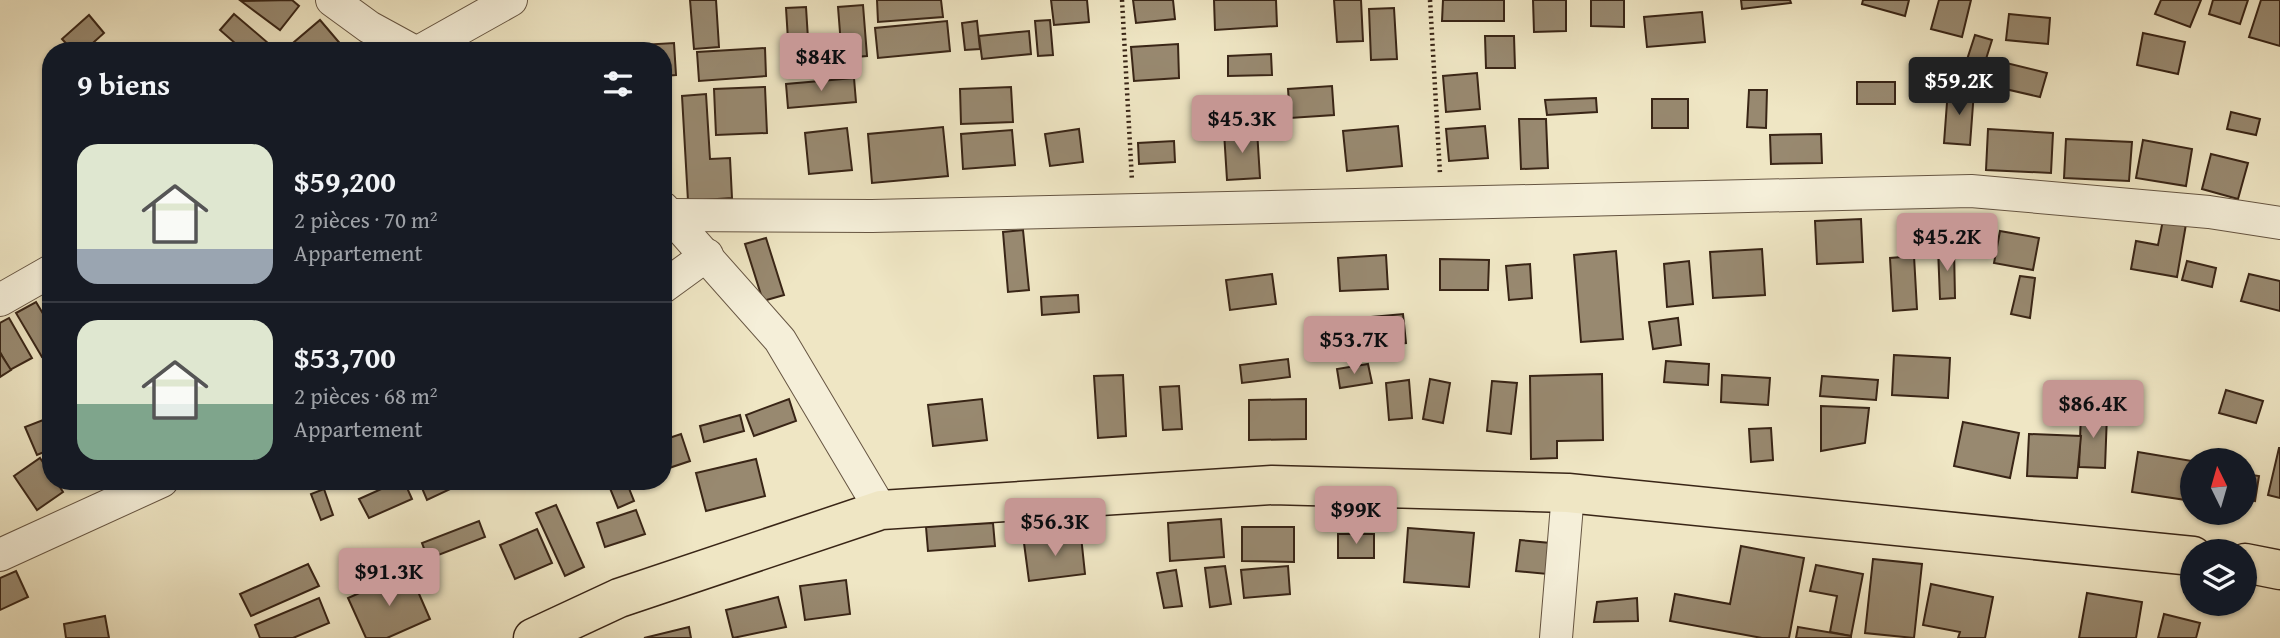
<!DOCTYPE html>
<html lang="fr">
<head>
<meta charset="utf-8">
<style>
  :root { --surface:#171b24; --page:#242831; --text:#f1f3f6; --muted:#9ea1a6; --line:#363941; --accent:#c59692 }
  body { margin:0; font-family:"Gentium Book Plus",serif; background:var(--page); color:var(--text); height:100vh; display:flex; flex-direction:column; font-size:26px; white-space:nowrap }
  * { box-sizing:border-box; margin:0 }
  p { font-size:23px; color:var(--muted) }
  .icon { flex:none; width:38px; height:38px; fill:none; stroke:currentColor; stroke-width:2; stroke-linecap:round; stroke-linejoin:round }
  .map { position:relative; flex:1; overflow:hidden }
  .side { position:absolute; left:42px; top:42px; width:630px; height:448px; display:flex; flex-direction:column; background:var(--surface); border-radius:28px; box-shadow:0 2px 5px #0004 }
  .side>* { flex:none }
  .needle { width:46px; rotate:355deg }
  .tools { position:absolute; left:2180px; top:448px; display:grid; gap:14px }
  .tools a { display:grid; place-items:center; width:77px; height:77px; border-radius:50%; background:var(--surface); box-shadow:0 2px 5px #0004; font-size:35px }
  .price { position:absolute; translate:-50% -60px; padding:0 16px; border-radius:7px; background:var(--accent); color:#111; font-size:23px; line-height:46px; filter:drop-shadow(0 2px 4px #0008) }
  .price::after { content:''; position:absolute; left:50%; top:42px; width:21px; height:16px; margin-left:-10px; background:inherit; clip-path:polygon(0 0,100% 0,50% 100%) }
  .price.selected { background:#222; color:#fff }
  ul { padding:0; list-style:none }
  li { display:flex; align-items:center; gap:21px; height:175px; padding:0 35px }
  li+li { border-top:2px solid var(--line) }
  li span { display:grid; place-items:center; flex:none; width:196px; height:140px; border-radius:21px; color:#555 }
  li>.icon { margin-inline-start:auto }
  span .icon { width:84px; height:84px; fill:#fffc; stroke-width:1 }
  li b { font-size:30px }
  h2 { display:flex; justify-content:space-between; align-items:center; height:84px; padding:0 35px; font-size:30px }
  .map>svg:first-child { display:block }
  .building { fill:#988970; stroke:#392516; stroke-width:2 }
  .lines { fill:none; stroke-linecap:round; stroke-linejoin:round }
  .street-casing { stroke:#665542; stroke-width:34 }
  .primary-casing { stroke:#392516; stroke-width:41 }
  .path { stroke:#392516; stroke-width:4.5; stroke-dasharray:2 3.5; stroke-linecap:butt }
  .street { stroke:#f5efd9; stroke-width:32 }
  .primary { stroke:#efe6c4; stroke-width:38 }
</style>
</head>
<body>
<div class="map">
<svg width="2280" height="638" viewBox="0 0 2280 638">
  <rect width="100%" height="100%" fill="#efe6c4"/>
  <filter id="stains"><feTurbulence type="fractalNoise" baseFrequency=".00286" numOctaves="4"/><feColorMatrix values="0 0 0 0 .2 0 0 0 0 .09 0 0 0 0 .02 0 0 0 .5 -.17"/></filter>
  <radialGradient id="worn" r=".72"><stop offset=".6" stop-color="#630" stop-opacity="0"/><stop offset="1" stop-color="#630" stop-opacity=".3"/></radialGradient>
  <g class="building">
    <polygon points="292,0 299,6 280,30 241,1"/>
    <polygon points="690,0 716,0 719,47 694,49"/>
    <polygon points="877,0 941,0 943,17 878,22"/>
    <polygon points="1051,0 1087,0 1089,22 1054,25"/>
    <polygon points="1133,0 1173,0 1175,19 1136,23"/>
    <polygon points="1214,0 1276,0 1277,26 1215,30"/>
    <polygon points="1334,0 1361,0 1363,41 1337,42"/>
    <polygon points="1443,0 1504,0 1504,21 1442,21"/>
    <polygon points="1533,0 1566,0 1566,31 1534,32"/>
    <polygon points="1591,0 1624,0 1624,27 1591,26"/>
    <polygon points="1741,0 1790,0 1791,3 1742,9"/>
    <polygon points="1863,0 1909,0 1905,16 1862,4"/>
    <polygon points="1939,0 1971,0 1962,37 1931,29"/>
    <polygon points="2161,0 2201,0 2190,27 2155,14"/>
    <polygon points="2213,0 2248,0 2240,24 2209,14"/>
    <polygon points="2261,0 2280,0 2280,46 2249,37"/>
    <polygon points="863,5 867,56 842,58 838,7"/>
    <polygon points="806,7 809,55 789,56 786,8"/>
    <polygon points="1394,8 1397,59 1371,60 1369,9"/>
    <polygon points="1702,12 1705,42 1647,47 1644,17"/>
    <polygon points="234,14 268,43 261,51 244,51 220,30"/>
    <polygon points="2009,14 2050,18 2048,44 2006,40"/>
    <polygon points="89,15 104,33 84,51 73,51 62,39"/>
    <polygon points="320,20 343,47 339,51 299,51 293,43"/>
    <polygon points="1050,20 1053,55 1038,56 1035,21"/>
    <polygon points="947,21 950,51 878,58 875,28"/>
    <polygon points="977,21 980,49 965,50 962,23"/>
    <polygon points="1029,31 1031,54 982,59 979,36"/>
    <polygon points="2143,33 2185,42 2178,74 2137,65"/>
    <polygon points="1975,35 1992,40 1980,78 1963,72"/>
    <polygon points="1485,36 1514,36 1515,68 1486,68"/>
    <polygon points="674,43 676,75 663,76 663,51 608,51 608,47"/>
    <polygon points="1178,44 1179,78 1134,81 1131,47"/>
    <polygon points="765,48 766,76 699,81 697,52"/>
    <polygon points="1271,54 1272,75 1228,76 1228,56"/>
    <polygon points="1998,61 2047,73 2040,97 1992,86"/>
    <polygon points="1477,73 1480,109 1446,112 1443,76"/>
    <polygon points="854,78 856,102 788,108 786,84"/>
    <rect x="1857" y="82" width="38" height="22"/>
    <polygon points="1332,86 1334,115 1290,118 1288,89"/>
    <polygon points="765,87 767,133 716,135 714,89"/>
    <polygon points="1011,87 1013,122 961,124 960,89"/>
    <polygon points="1948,89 1974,91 1970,145 1944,143"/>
    <polygon points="1749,90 1767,90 1766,128 1747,127"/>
    <polygon points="706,94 710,159 730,158 732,198 688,201 682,96"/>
    <polygon points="1596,98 1597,112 1547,115 1545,100"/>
    <rect x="1652" y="99" width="36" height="29"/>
    <polygon points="2231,112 2260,119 2256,135 2227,129"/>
    <polygon points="1519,119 1546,119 1548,168 1521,169"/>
    <polygon points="1398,126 1402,166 1347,171 1343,131"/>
    <polygon points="1485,126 1488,158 1449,161 1446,129"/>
    <polygon points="943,127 948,176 872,183 868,134"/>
    <polygon points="847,128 852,170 809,174 805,133"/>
    <polygon points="1079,129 1083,162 1050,166 1045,134"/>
    <polygon points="1988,129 2053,133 2051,173 1986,170"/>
    <polygon points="1012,130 1015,165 963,169 961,134"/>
    <polygon points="1257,130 1260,178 1227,180 1224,132"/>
    <polygon points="1821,134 1822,163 1771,164 1770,135"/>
    <polygon points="2066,139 2132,142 2129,181 2064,178"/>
    <polygon points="2143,140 2192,149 2186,186 2136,178"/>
    <polygon points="1174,141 1175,162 1139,164 1138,143"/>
    <polygon points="2211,154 2248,163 2238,199 2202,189"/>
    <polygon points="1861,219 1863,262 1817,264 1815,221"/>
    <polygon points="2163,220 2186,224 2177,277 2131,269 2136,241 2158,245"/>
    <polygon points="1023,230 1029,290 1008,292 1003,232"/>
    <polygon points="2000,231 2039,238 2033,270 1994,263"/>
    <polygon points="766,238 784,295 763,301 745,244"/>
    <polygon points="1938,248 1954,248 1955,298 1940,299"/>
    <polygon points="1762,249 1765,295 1713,298 1710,252"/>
    <polygon points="1616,251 1623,339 1581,342 1574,255"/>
    <polygon points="1386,255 1388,289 1340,291 1338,258"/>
    <polygon points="1914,256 1917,309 1893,311 1890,258"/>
    <polygon points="1440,259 1489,260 1488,290 1440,290"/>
    <polygon points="1689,261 1693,304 1667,307 1664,264"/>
    <polygon points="2187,261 2216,268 2212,287 2182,280"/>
    <polygon points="1530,264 1532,298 1509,300 1506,266"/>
    <polygon points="1272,274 1276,304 1230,310 1226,280"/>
    <polygon points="2249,274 2280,281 2280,311 2241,301"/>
    <polygon points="2020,276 2035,278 2030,318 2011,314"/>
    <polygon points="1078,295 1079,312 1042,315 1041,297"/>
    <polygon points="36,302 51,327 51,353 42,357 16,313"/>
    <polygon points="1403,314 1406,343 1353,348 1350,319"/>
    <polygon points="9,318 32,358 10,370 0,352 0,323"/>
    <polygon points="1678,318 1681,345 1653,349 1649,322"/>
    <polygon points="0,353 11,370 0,377"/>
    <polygon points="1894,355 1950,358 1948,398 1892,395"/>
    <polygon points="1288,359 1290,377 1242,383 1240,365"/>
    <polygon points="1666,361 1709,364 1708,385 1664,382"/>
    <polygon points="1368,364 1372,383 1340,388 1337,369"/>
    <polygon points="1602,374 1603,440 1557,441 1557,458 1531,459 1530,376"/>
    <polygon points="1123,375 1126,436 1098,438 1094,376"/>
    <polygon points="1722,375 1770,378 1768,405 1721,402"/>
    <polygon points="1822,376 1878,380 1876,400 1820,396"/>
    <polygon points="1430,379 1450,383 1443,423 1423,419"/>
    <polygon points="1409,380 1412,418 1389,420 1386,383"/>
    <polygon points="1492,381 1517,383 1511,434 1487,431"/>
    <polygon points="1179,386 1182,429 1163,430 1160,387"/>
    <polygon points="2226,390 2263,401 2256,423 2219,413"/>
    <polygon points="789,399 796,421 754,436 746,415"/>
    <polygon points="982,399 987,440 933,446 928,405"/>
    <polygon points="1306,399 1306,439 1249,440 1249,400"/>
    <polygon points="1821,406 1869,408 1865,443 1821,451"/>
    <polygon points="2081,413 2107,414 2105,468 2079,467"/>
    <polygon points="740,415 744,431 704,442 700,426"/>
    <polygon points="51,417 51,449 37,455 25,427"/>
    <polygon points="1963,422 2019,433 2010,478 1954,466"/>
    <polygon points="1771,428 1773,460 1751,462 1749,429"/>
    <polygon points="681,434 690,461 663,470 663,440"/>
    <polygon points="2029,434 2081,436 2077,478 2027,476"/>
    <polygon points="2279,448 2280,448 2280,498 2268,495"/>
    <polygon points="2138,452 2192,461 2186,500 2132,492"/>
    <polygon points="40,458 51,474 51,481 56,481 63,492 37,510 14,476"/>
    <polygon points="756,459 765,496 706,511 696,473"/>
    <polygon points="2245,474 2259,476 2255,501 2245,499"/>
    <polygon points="399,481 404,481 412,499 369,518 359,499"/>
    <polygon points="419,481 460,481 461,484 427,500"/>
    <polygon points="607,481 626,481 634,501 618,508"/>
    <polygon points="324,489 333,515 321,520 311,494"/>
    <polygon points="556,505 584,567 565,576 536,513"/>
    <polygon points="636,510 645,534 605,547 597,523"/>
    <polygon points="1221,519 1224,557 1170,561 1168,523"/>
    <polygon points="479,521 485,537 428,559 422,543"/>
    <polygon points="993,523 995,546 928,551 926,527"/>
    <polygon points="1242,527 1294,527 1294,562 1242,561"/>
    <polygon points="1408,528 1474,533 1469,587 1404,582"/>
    <polygon points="537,529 552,563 515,579 500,545"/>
    <rect x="1338" y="534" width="36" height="24"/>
    <polygon points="1081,536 1085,574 1029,581 1024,543"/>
    <polygon points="1520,540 1561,544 1558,575 1516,571"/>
    <polygon points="1741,546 1804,558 1789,638 1762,638 1670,621 1675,594 1730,604"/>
    <polygon points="1873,559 1922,564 1914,638 1865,633"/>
    <polygon points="308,564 319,586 251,616 240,594"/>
    <polygon points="1816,565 1863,574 1851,636 1830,632 1837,596 1810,591"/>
    <polygon points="1225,566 1231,604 1210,607 1205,568"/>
    <polygon points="1288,566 1290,594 1244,598 1241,570"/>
    <polygon points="1176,570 1182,606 1164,608 1157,573"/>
    <polygon points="16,571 28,597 0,610 0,578"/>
    <polygon points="409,571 430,619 387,638 366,638 348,598"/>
    <polygon points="846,580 850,614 805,620 800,586"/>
    <polygon points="1931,584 1993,597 1985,638 1958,638 1960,632 1923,625"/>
    <polygon points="2087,593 2142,602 2136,638 2079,638"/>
    <polygon points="778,597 786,627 733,638 726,610"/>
    <polygon points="319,598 329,623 293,638 260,638 255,625"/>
    <polygon points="1637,598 1638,621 1594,622 1597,602"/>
    <polygon points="2164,614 2200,623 2196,638 2158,638"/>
    <polygon points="105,616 109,638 66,638 64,624"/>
    <polygon points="689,627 691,638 644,638"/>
    <polygon points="1798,627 1851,636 1851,638 1796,638"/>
  </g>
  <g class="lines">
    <g class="street-casing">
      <g id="street">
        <polyline points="332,0 369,27 413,51"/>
        <polyline points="420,51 511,0"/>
        <polyline points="663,208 780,340 881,510"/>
        <polyline points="671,215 872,216 1971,191 2209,212 2280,223"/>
        <polyline points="663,287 707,255"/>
        <polyline points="0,300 51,271"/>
        <polyline points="0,555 162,481"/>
        <polyline points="1556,638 1568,493"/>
      </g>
    </g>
    <g class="primary-casing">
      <g id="primary">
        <polyline points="2245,563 2280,570"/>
        <polyline points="533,638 619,598 881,510 1272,485 1568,493 2193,556"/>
      </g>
    </g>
    <g class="path">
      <polyline points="1122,0 1132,181"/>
      <polyline points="1430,0 1440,174"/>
    </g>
    <use href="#street" class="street"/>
    <use href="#primary" class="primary"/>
  </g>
  <rect width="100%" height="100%" filter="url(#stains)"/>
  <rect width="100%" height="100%" fill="url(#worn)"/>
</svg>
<div class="tools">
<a><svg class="needle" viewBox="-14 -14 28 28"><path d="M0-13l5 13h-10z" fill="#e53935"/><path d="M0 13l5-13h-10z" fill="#9ea1a6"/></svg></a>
<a><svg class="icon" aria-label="layers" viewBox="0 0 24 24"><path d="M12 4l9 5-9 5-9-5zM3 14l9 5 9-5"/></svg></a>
</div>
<b class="price" style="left:821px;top:93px">$84K</b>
<b class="price selected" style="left:1959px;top:117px">$59.2K</b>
<b class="price" style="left:1242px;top:155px">$45.3K</b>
<b class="price" style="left:1947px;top:273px">$45.2K</b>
<b class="price" style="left:1354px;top:376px">$53.7K</b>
<b class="price" style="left:2093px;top:440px">$86.4K</b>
<b class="price" style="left:1356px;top:546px">$99K</b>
<b class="price" style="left:1055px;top:558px">$56.3K</b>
<b class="price" style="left:389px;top:608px">$91.3K</b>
<section class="side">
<h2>9 biens<svg class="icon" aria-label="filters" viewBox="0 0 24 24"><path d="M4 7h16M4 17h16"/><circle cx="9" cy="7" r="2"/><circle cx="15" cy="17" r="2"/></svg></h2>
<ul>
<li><span style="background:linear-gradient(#dfe7d0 75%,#9aa5b1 0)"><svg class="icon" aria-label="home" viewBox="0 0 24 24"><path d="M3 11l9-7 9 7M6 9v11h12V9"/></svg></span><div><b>$59,200</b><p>2 pièces · 70 m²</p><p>Appartement</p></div></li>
<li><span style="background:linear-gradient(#dfe7d0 60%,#7fa58c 0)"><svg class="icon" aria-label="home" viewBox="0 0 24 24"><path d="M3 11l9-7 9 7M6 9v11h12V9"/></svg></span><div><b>$53,700</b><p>2 pièces · 68 m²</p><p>Appartement</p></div></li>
</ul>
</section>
</div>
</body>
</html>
